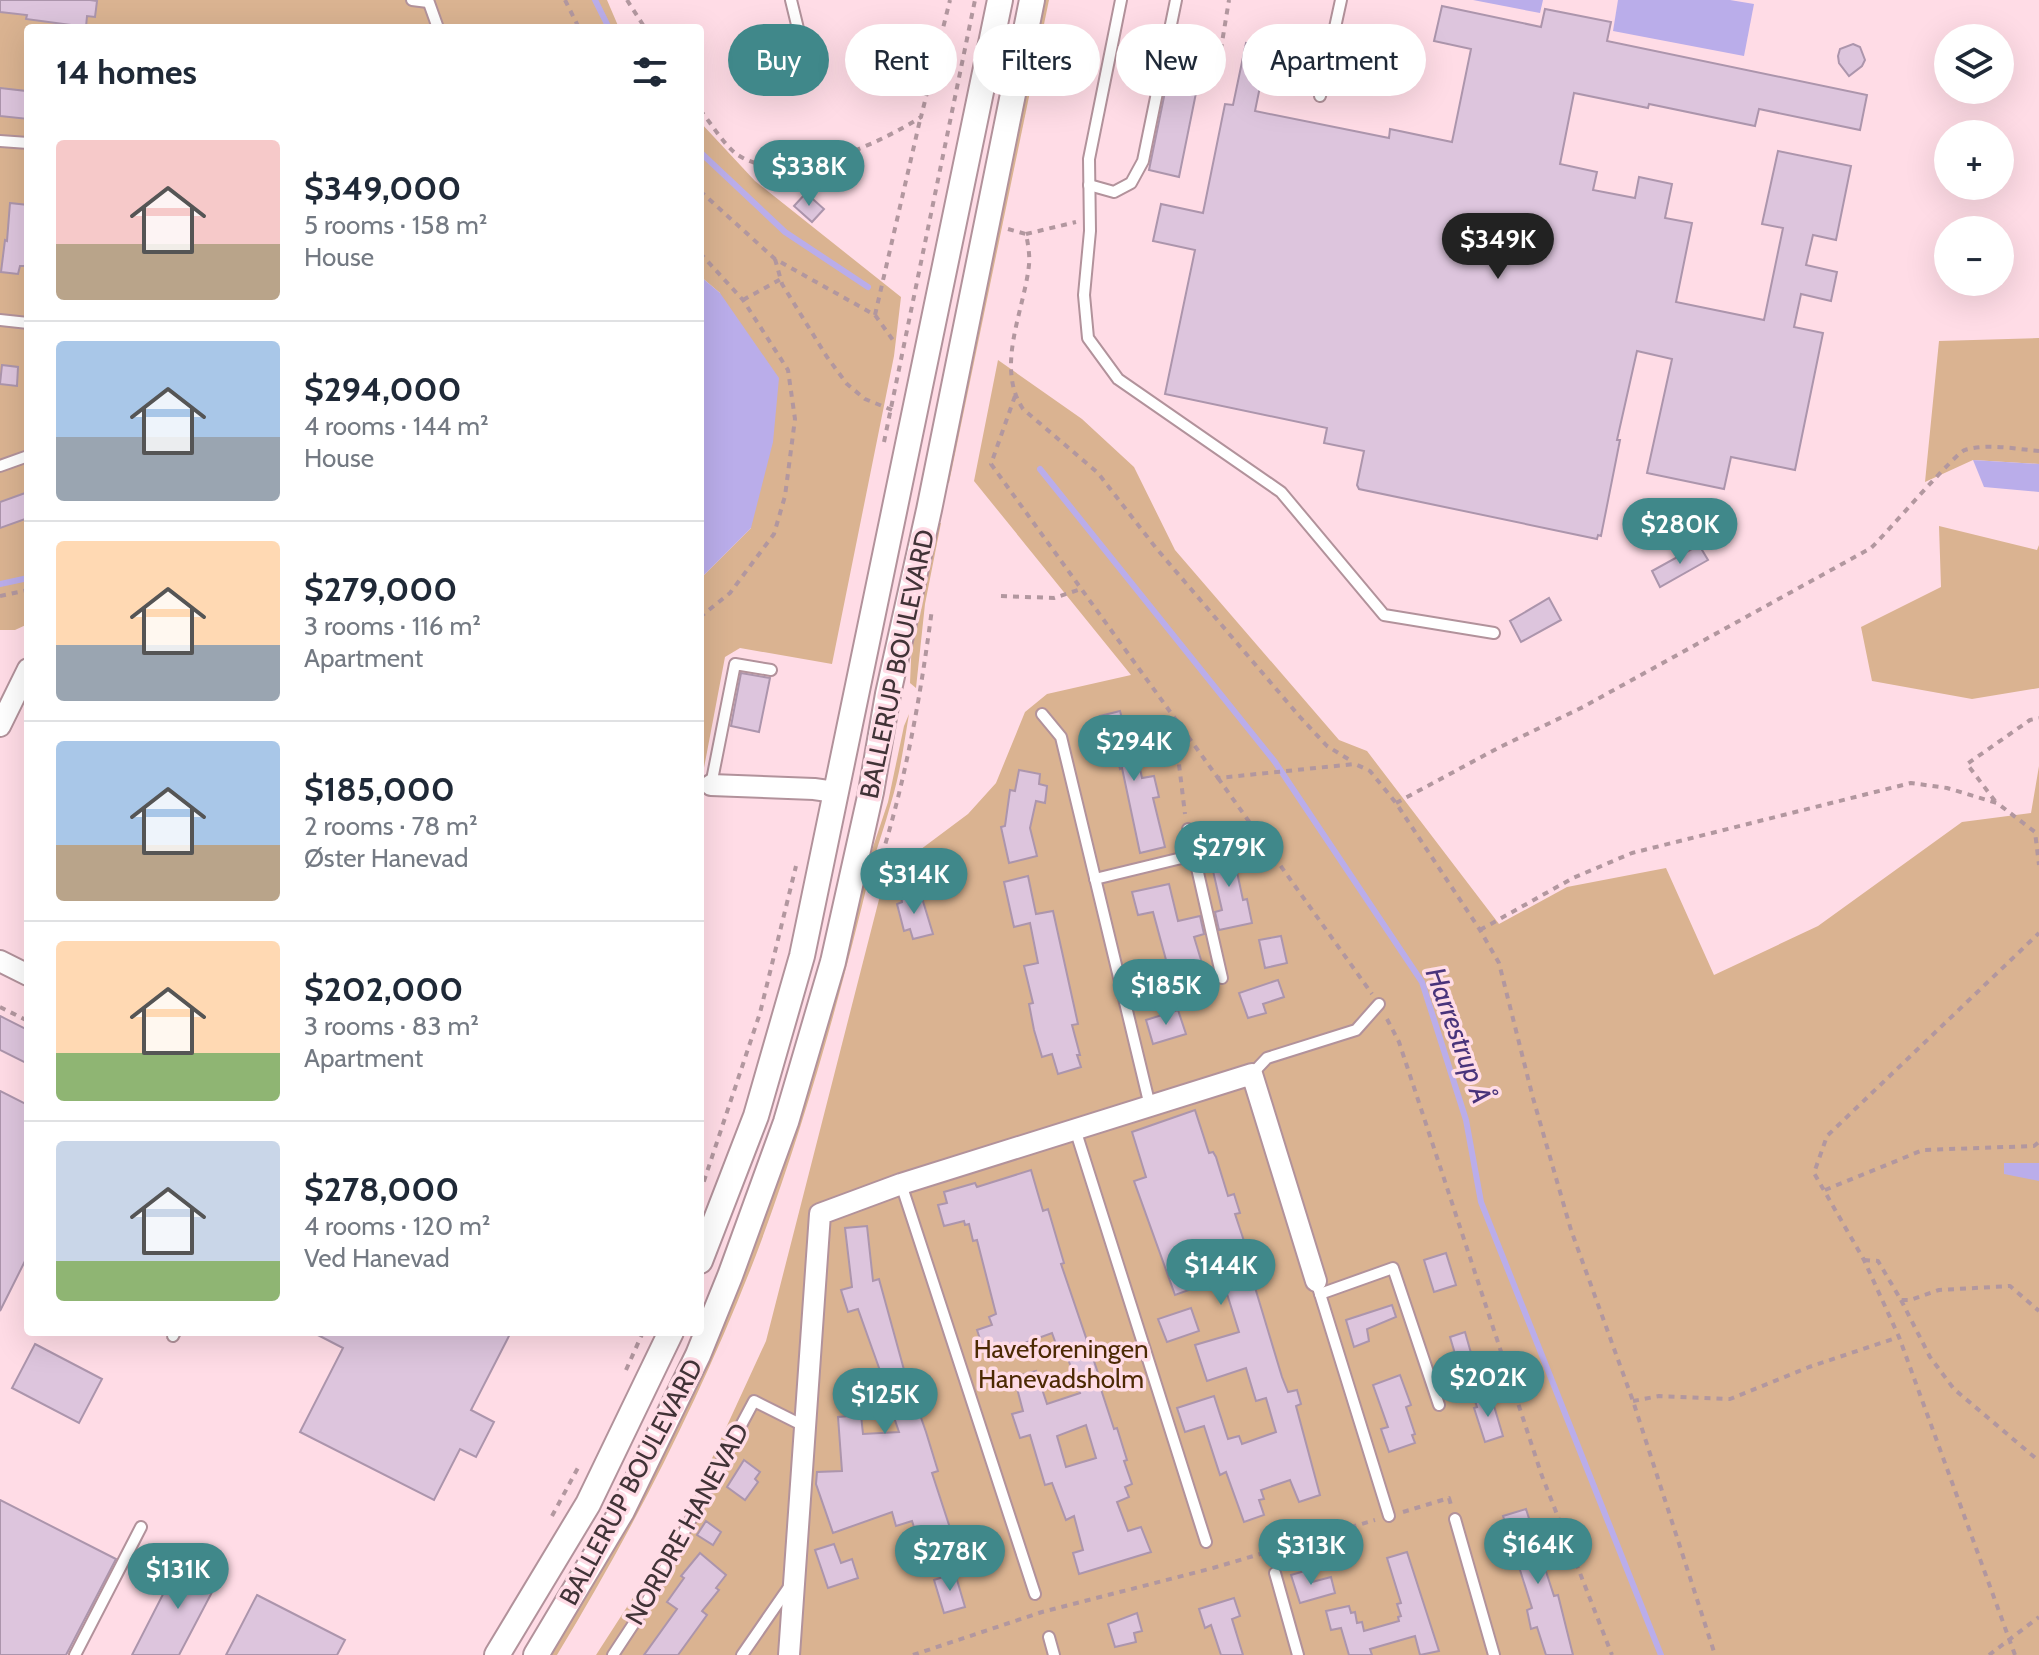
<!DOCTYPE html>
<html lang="en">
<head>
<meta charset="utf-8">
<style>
  :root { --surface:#fff; --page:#f2f2f3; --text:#1f2937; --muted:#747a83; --line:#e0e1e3; --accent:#40888a }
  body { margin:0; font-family:Cabin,sans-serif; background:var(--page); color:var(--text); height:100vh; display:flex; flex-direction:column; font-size:30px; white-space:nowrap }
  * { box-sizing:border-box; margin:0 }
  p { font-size:26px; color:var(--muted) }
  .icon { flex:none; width:44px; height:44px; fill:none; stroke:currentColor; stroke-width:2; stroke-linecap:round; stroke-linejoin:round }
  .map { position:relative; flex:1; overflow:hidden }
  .side { position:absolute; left:24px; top:24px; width:680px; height:1312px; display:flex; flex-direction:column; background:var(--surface); border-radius:8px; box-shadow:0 8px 32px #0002 }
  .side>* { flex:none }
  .banner { position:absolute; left:728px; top:24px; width:760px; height:72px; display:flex; gap:16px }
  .buttons { position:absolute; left:1934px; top:24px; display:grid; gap:16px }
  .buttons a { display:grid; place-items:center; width:80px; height:80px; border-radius:50%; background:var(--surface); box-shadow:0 8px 32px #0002; font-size:40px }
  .price { position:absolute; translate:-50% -68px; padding:0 18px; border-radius:28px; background:var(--accent); color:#fff; font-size:26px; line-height:52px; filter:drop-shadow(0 2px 4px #0008) }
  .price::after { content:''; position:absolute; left:50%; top:48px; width:24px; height:18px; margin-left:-12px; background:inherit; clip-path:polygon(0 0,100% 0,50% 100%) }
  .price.active { background:#222; color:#fff }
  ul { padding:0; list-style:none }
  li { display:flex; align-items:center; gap:24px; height:200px; padding:0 32px }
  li+li { border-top:2px solid var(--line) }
  li span { display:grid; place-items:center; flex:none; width:224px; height:160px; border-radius:8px; color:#555 }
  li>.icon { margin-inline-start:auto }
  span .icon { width:96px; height:96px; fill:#fffc; stroke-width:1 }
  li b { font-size:34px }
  h2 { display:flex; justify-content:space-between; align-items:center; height:96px; padding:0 32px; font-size:34px }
  .pill { padding:0 28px; border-radius:36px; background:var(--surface); box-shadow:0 8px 32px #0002; font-size:28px; line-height:72px }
  .pill.active { background:var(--accent); color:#fff }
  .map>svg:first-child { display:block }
  .green { fill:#dab391 }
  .water { fill:#baadea }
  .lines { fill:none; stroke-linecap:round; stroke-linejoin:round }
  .stream { stroke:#baadea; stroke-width:6 }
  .building { fill:#ddc5dd; stroke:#ac95ac; stroke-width:2; fill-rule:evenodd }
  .service-casing { stroke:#b2929b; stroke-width:14 }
  .minor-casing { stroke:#b2929b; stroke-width:24 }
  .tertiary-casing { stroke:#b2929b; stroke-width:28 }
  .path { stroke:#b2979f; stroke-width:4; stroke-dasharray:6 6; stroke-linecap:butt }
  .service { stroke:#fff; stroke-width:10 }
  .minor { stroke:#fff; stroke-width:20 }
  .tertiary { stroke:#fff; stroke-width:24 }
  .labels { text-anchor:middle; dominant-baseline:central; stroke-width:7; stroke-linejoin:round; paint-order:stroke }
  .street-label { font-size:26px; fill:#413337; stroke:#ffdce6 }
  .park-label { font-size:26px; fill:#4c2a04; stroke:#ffdce6 }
  .water-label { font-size:28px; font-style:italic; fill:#49347b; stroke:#ffdce6 }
</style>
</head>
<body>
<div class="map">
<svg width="2039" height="1655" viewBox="0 0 2039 1655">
  <rect width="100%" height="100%" fill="#ffdce6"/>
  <g class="green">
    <polygon points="0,0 607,0 619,28 28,28 28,624 15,630 0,630"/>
    <polygon points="1043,0 1049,0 949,483 944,482"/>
    <polygon points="700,122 755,181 901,297 894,356 832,664 740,648 725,657 703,773 700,772 700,579 751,528 720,293 700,276"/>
    <polygon points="2039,338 2039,464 1973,460 1925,482 1939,341"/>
    <polygon points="998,360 1082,419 1134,467 1175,550 1339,740 1367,751 1499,924 1567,887 1666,868 1714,975 1818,926 1962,822 2031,813 2039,766 2039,1655 596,1655 685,1517 766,1341 885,876 968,814 996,783 1025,712 1047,694 1131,675 974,481"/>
    <polygon points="935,523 941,523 925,604 916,688 910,683 912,638"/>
    <polygon points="1939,526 2037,550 2039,545 2039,688 1972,699 1872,681 1861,627 1941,587"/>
    <path d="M909,714C904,744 900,774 891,803C885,826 876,849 870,873C839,1002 803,1130 756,1255C703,1393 634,1528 557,1655H551L592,1585L638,1498L865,871L888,802L904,726Z"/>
  </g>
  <g class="water">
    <polygon points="1473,0 1543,0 1540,13"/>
    <polygon points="1618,0 1730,0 1754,4 1744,56 1613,31"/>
    <polygon points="700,276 720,293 779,378 773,442 751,528 700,579"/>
    <polygon points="1973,460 2039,464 2039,492 1984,487"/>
    <polygon points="2004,1163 2039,1163 2039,1181 2004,1174"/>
  </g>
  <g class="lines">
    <g class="stream">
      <polyline points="595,0 609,28"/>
      <polyline points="700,152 785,232 868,287"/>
      <polyline points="1040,469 1275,762 1422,982 1466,1120 1481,1202 1661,1655"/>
      <polyline points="0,584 28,578"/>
    </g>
  </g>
  <g class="building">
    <polygon points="0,0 90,0 97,1 95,17 87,16 86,27 26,19 27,15 0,12"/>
    <polygon points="1442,6 1541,27 1545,9 1611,22 1607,41 1867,95 1860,130 1759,109 1755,126 1649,104 1648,108 1574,93 1560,164 1597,172 1593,190 1635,198 1639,177 1672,184 1665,218 1692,223 1676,302 1764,320 1783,228 1762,224 1778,151 1851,166 1836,240 1813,235 1806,265 1837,272 1831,301 1801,294 1794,327 1823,333 1795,470 1731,457 1724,489 1647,473 1672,359 1637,351 1617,440 1620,440 1601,536 1598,535 1597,539 1359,489 1357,485 1364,451 1324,443 1327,428 1165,394 1195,250 1153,241 1161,204 1203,213 1225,104 1233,105 1246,43 1279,50 1278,56 1293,59 1288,82 1262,77 1255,111 1389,138 1390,129 1452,142 1471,49 1434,41"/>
    <polygon points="1853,44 1860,47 1865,60 1862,66 1849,76 1839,63 1838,56 1840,49"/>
    <polygon points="1166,87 1196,93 1179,177 1149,170"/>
    <polygon points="0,88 26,91 28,119 0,116"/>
    <polygon points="806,193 824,209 812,222 794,206"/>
    <polygon points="10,203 28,205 26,266 20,266 18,274 1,272 5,240 7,241"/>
    <polygon points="2,365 18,367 17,386 0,384"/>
    <polygon points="28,492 28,518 0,528 0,502"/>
    <polygon points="1699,545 1708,560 1660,587 1652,571"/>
    <polygon points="1549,598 1561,620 1521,642 1510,621"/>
    <polygon points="741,673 770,678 759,732 731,726"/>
    <polygon points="1120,711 1127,737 1133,736 1142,778 1154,776 1159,797 1153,798 1165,847 1140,853 1122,768 1120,769 1117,757 1109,759 1100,716"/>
    <polygon points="1019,770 1040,774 1039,784 1047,786 1045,803 1036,801 1030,828 1037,856 1009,863 1001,827 1005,826 1010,790 1015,791"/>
    <polygon points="1231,844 1243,900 1247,899 1252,923 1219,930 1215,912 1222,910 1208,849"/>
    <polygon points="1028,876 1036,914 1053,911 1078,1024 1072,1025 1080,1055 1077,1055 1081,1067 1058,1074 1052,1054 1042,1057 1034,1030 1029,1004 1033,1003 1024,966 1038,963 1030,923 1014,927 1004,882"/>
    <polygon points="1169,884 1178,921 1200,916 1204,934 1194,937 1205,973 1185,980 1190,995 1172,1000 1167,984 1172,982 1153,912 1138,915 1132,892"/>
    <polygon points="916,891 918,899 922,898 933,934 913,939 910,929 904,931 897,904 902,902 901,895"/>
    <polygon points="1281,936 1287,963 1265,968 1259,940"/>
    <polygon points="1278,980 1284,997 1263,1004 1266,1013 1248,1018 1239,993"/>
    <polygon points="1178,1010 1186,1034 1153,1044 1146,1020"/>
    <polygon points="0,1016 28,1030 28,1064 0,1050"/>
    <polygon points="0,1091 28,1105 28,1255 0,1311"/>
    <polygon points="1195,1110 1209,1153 1213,1152 1216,1157 1228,1196 1234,1194 1240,1213 1235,1214 1247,1250 1244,1251 1282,1377 1288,1392 1297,1390 1301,1404 1296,1406 1320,1495 1299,1502 1290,1480 1261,1490 1264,1499 1259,1500 1264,1515 1244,1522 1226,1472 1220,1475 1204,1426 1185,1432 1177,1408 1214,1396 1228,1439 1239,1436 1242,1444 1276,1432 1266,1398 1256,1401 1246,1368 1207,1381 1195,1345 1239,1332 1222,1278 1175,1295 1134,1181 1146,1177 1132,1132"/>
    <path d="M1031,1170L1043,1211L1048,1209L1064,1263L1061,1264L1098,1373L1096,1374L1114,1429L1117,1428L1127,1460L1124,1461L1132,1484L1125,1487L1129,1497L1117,1502L1128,1531L1141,1527L1151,1552L1079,1574L1073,1553L1083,1550L1074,1516L1066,1520L1052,1483L1045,1485L1030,1435L1020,1438L1012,1414L1023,1411L1014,1377L1036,1371L1047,1404L1080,1393L1067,1356L1061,1358L1052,1333L986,1357L977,1330L992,1325L989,1317L996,1314L977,1240L973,1241L969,1224L965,1225L964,1221L944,1226L938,1205L947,1203L944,1192L975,1183L977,1187ZM1086,1425L1096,1458L1066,1467L1057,1436Z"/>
    <polygon points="867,1226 873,1281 879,1279 906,1377 900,1379 912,1411 918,1409 926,1432 938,1471 932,1473 951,1531 961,1528 969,1552 938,1566 931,1546 927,1547 922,1528 915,1530 912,1521 896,1526 892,1512 833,1533 816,1484 817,1472 842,1471 838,1417 861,1415 863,1434 899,1432 887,1397 882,1398 877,1381 883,1379 858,1309 848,1312 841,1290 852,1287 845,1228"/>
    <polygon points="1446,1253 1456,1285 1434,1292 1424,1260"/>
    <polygon points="1392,1305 1396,1317 1367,1329 1369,1341 1354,1347 1346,1320"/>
    <polygon points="1191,1308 1199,1331 1167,1342 1158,1319"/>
    <polygon points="312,1332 511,1332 471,1410 494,1422 476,1457 460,1449 434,1500 300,1432 343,1348"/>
    <polygon points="1465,1332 1471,1353 1456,1357 1450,1337"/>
    <polygon points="35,1344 102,1379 79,1423 12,1388"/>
    <polygon points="1400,1375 1411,1405 1406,1407 1415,1434 1412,1435 1415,1443 1389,1452 1381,1429 1388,1427 1373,1385"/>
    <polygon points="1491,1396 1503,1436 1485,1442 1474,1408 1477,1407 1475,1401"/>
    <polygon points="744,1460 760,1472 755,1479 758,1482 745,1500 727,1487"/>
    <polygon points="0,1500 116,1559 66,1655 0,1655"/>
    <polygon points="1526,1509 1533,1531 1536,1530 1545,1555 1541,1556 1554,1596 1558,1595 1573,1655 1546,1655 1537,1627 1531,1629 1527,1610 1532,1608 1503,1516"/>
    <polygon points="706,1521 721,1532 713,1545 697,1535"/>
    <polygon points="834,1544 841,1563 852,1559 858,1578 828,1588 815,1550"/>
    <polygon points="1407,1552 1439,1651 1420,1655 1415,1636 1370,1649 1372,1655 1349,1655 1341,1628 1331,1630 1326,1611 1349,1606 1351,1613 1355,1612 1357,1623 1362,1622 1364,1631 1399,1621 1398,1617 1401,1616 1397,1604 1401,1603 1387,1558"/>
    <polygon points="700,1553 726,1575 716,1588 719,1590 702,1611 707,1615 678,1655 644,1655 677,1609 667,1602 684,1578 681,1576"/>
    <polygon points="182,1557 220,1577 179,1655 132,1655"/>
    <polygon points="1308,1570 1312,1582 1331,1577 1335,1593 1300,1603 1291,1575"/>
    <polygon points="955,1573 965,1607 944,1613 934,1580"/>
    <polygon points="257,1595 345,1640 337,1655 226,1655"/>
    <polygon points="1234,1598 1240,1616 1232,1619 1243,1655 1221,1655 1211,1625 1205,1628 1199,1609"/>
    <polygon points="1137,1613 1142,1631 1134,1633 1136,1642 1115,1647 1108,1624"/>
  </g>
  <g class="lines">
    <g class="service-casing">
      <g id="service">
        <polyline points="412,0 428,2"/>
        <polyline points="428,0 438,28"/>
        <polyline points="791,0 802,45"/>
        <polyline points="1121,0 1089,159 1090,231 1084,295 1088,338 1118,379 1281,492 1384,615 1494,633"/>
        <polyline points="1320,96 1341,0"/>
        <polyline points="0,141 28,143"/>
        <polyline points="1089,185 1114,192 1131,183 1143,161 1176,0"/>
        <polyline points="0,320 28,323"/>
        <polyline points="0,466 28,456"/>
        <polyline points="1042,714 1061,737 1150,1106"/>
        <polyline points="711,785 735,664 771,670"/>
        <polyline points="1188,829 1194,855"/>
        <polyline points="1095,879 1194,855 1222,978"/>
        <polyline points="1252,1074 1267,1058 1356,1030 1379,1004"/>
        <polyline points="1075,1129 1206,1542"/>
        <polyline points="901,1184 1035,1594"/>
        <polyline points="1316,1281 1389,1516"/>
        <polyline points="1320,1294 1393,1268 1439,1405"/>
        <polyline points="173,1336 175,1332"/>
        <polyline points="1455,1519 1494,1655"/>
        <polyline points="1275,1573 1298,1655"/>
        <polyline points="1049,1637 1054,1655"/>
        <polyline points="75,1655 141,1527"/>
        <polyline points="613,1655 642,1611 754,1401 804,1426"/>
        <polyline points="742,1655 789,1587"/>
      </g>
    </g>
    <g class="minor-casing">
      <g id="minor">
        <polyline points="0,726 28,669"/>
        <polyline points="711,785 814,789 835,792"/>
        <polyline points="0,961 28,975"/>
        <polyline points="789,1655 820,1214 901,1184 1252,1074 1316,1281"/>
      </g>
    </g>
    <g class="tertiary-casing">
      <g id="tertiary">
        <polyline points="700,1261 756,1116 802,956 1000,0"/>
        <polyline points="497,1655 588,1504 671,1332"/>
        <polyline points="536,1655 622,1511 698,1355 730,1276 786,1122 833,962 871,792 888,694 929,510 1032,0"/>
      </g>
    </g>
    <g class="path">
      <polyline points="565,0 579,28"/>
      <polyline points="627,0 645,28"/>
      <polyline points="1124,59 1150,67"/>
      <polyline points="1174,72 1216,79 1229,0"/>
      <path d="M700,110C711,123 722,142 735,153C783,189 877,145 921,117L950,0"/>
      <polyline points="700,191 775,259 875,315 895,343"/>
      <path d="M1008,229L1026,234C1028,244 1030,255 1029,265C1024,311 995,367 1023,409L1098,473L1156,548L1300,717L1327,746L1353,762"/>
      <polyline points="1026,234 1076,222"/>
      <polyline points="700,253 743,300 788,370 795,419 785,496 774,534 730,593 700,617"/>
      <polyline points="775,259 782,284 827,357 847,384 865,399 892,410"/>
      <polyline points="743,300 781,279"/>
      <polyline points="875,315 920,120"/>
      <polyline points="1015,396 991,464 1218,778 1355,764 1370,771 1396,803 1480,930 1499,963 1533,1098 1571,1230 1633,1401 1715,1655"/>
      <polyline points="884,442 975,0"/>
      <polyline points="0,596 28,590"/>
      <polyline points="1001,596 1054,598 1081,589"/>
      <polyline points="1183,729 1178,756 1185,814"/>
      <polyline points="1218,778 1372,994"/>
      <polyline points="1995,801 1967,764 2030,720 2039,718"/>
      <path d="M1396,803L1498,748L1583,707L1871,548C1886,534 1956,452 1965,450C1988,443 2015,449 2039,451"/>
      <path d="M882,855C907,774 921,693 932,609"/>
      <polyline points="1480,930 1573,878 1632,853 1911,783 1947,788 1997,803 2035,832 2039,865"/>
      <polyline points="0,1007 28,1021"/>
      <polyline points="1387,1019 1399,1042 1542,1476 1612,1655"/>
      <polyline points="1825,1190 1923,1150 2034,1146 2039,1142"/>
      <polyline points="700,1193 760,1013 796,866"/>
      <polyline points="1864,1260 1878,1261 1901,1300 1910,1300 1939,1290 2010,1286 2039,1311"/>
      <polyline points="1901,1300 1930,1357 1954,1389 2039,1461"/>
      <polyline points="626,1370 643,1332"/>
      <polyline points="1633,1401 1659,1396 1730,1399 1809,1367 1899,1337"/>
      <polyline points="1403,1512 1449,1498 1451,1505"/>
      <polyline points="552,1516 580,1464"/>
      <polyline points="913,1655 1042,1612 1213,1568 1375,1520"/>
      <polyline points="1989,1655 2039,1617"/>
      <polyline points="2015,1655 1899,1337 1864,1260 1814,1173 1827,1136 2039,933"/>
    </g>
    <use href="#service" class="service"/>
    <use href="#minor" class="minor"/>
    <use href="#tertiary" class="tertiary"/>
  </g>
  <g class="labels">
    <g class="street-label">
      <text transform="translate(897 664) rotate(-78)">BALLERUP BOULEVARD</text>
      <text transform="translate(631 1482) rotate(-62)">BALLERUP BOULEVARD</text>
      <text transform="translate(687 1524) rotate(-61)">NORDRE HANEVAD</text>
    </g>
    <g class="park-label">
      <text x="1061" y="1349">Haveforeningen<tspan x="1061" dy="30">Hanevadsholm</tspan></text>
    </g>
    <g class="water-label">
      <text transform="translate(1459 1035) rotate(70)">Harrestrup Å</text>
    </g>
  </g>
</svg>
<div class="buttons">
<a><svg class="icon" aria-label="layers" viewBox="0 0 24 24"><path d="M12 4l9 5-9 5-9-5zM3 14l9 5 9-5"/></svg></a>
<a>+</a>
<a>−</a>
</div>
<b class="price" style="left:809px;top:208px">$338K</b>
<b class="price active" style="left:1498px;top:281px">$349K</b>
<b class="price" style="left:1680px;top:566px">$280K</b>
<b class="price" style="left:1134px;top:783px">$294K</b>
<b class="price" style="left:1229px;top:889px">$279K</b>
<b class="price" style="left:914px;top:916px">$314K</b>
<b class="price" style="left:1166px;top:1027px">$185K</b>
<b class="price" style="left:1221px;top:1307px">$144K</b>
<b class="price" style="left:1488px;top:1419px">$202K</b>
<b class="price" style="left:885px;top:1436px">$125K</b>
<b class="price" style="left:1538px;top:1586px">$164K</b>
<b class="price" style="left:1311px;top:1587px">$313K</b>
<b class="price" style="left:950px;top:1593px">$278K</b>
<b class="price" style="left:178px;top:1611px">$131K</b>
<div class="banner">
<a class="pill active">Buy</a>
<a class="pill">Rent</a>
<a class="pill">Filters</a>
<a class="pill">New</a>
<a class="pill">Apartment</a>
</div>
<section class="side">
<h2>14 homes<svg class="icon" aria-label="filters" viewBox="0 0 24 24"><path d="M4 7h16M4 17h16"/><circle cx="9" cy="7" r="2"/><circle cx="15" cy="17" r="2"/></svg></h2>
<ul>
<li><span style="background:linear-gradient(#f6c9c9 65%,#b9a48a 0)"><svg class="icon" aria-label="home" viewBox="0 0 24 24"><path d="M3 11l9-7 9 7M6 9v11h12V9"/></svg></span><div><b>$349,000</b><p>5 rooms · 158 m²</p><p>House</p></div></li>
<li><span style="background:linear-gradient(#a9c7e8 60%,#9aa5b1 0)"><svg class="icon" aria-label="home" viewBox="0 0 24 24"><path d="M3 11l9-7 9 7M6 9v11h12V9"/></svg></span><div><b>$294,000</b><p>4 rooms · 144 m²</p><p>House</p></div></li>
<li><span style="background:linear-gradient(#ffd9b3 65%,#9aa5b1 0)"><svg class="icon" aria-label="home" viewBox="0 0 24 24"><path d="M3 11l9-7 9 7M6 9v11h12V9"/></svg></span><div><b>$279,000</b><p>3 rooms · 116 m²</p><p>Apartment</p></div></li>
<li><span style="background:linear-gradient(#a9c7e8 65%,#b9a48a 0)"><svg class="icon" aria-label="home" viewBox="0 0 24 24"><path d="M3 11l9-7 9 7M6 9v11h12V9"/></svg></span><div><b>$185,000</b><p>2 rooms · 78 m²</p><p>Øster Hanevad</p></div></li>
<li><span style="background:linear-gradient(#ffd9b3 70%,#8fb573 0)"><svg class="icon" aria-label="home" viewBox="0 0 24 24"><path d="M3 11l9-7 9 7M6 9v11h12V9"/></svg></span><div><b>$202,000</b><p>3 rooms · 83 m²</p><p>Apartment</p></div></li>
<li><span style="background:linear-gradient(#c9d6e8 75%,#8fb573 0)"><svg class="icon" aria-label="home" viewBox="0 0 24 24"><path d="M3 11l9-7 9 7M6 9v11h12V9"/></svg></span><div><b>$278,000</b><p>4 rooms · 120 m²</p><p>Ved Hanevad</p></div></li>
</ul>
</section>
</div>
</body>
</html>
